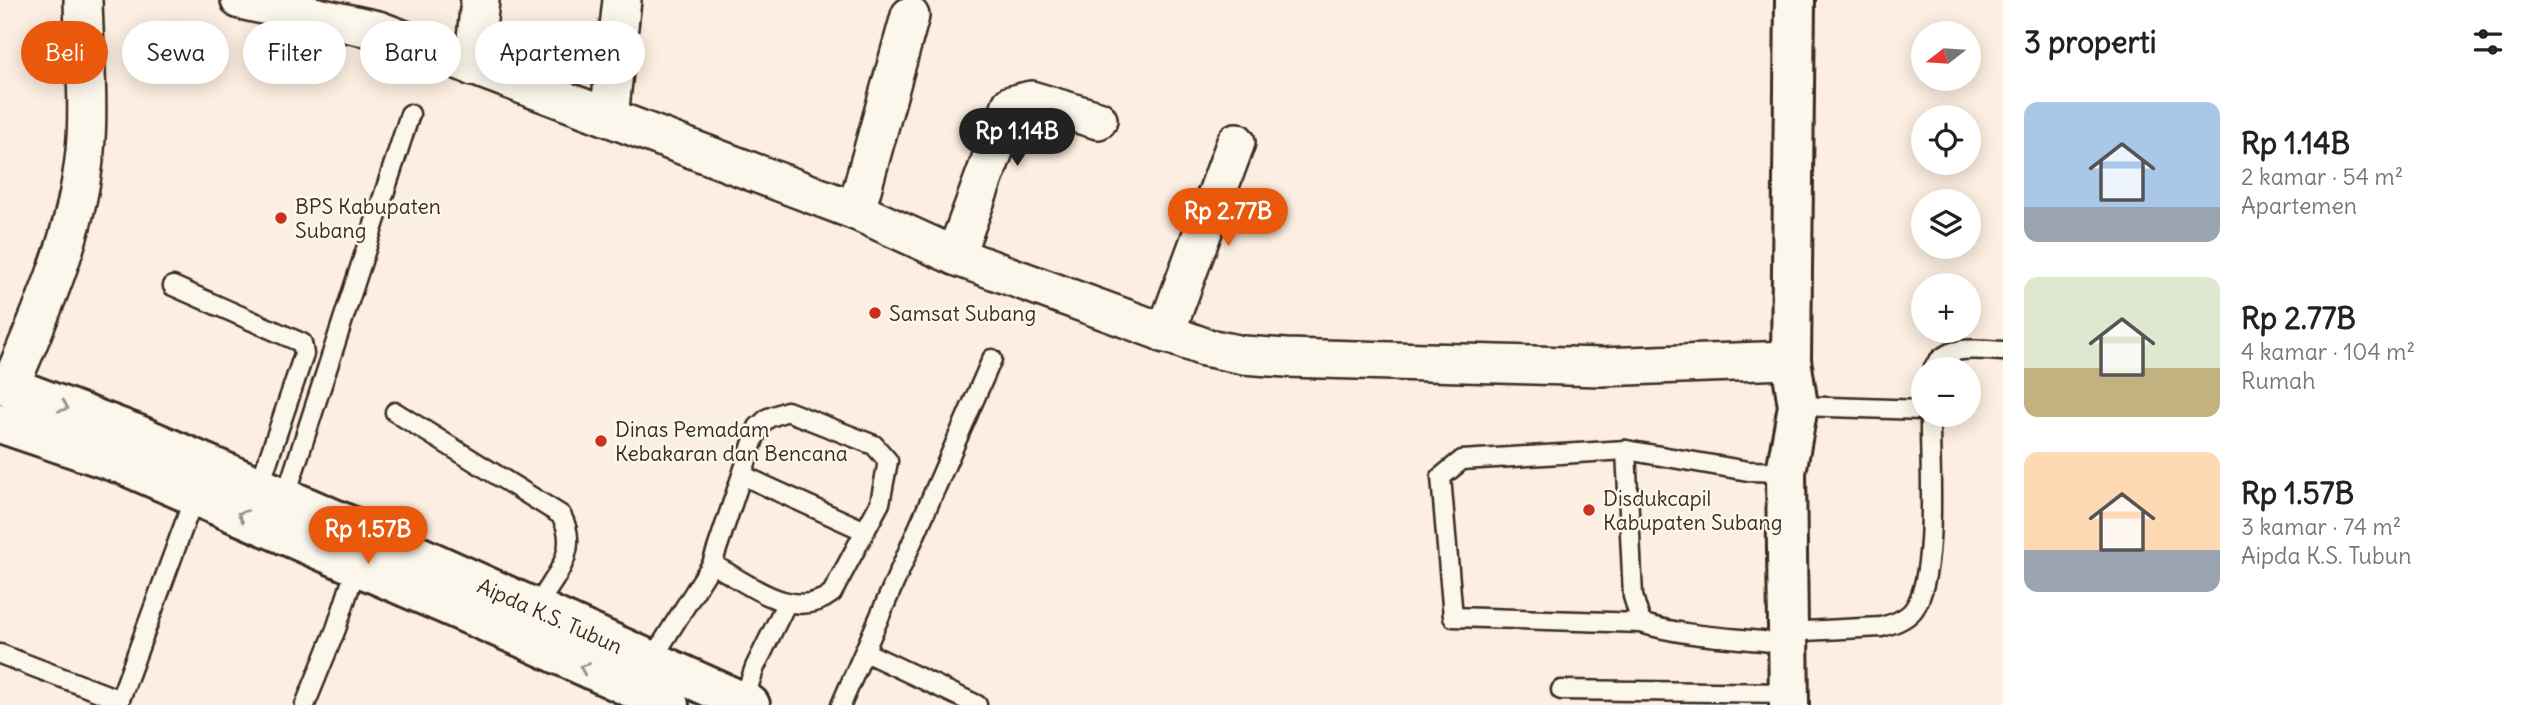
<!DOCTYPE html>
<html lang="id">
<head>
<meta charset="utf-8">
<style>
  :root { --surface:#fff; --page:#f2f2f2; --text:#222; --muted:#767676; --accent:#ea580c }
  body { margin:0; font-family:Delius,sans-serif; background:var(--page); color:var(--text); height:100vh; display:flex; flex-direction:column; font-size:26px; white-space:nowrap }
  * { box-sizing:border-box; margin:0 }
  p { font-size:23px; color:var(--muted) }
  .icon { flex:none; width:38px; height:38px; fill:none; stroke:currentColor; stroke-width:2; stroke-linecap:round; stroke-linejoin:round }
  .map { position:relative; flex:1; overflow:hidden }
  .panel { display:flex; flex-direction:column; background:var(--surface); width:525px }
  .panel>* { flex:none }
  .hud { position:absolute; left:21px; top:21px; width:665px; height:63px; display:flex; gap:14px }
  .needle { width:46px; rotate:253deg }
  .buttons { position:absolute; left:1911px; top:21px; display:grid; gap:14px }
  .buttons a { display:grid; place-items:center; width:70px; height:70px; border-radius:50%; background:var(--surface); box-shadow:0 4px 18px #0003; font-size:35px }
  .price { position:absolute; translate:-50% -60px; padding:0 16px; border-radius:24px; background:var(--accent); color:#fff; font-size:23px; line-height:46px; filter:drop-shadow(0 2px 4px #0008) }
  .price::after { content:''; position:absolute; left:50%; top:42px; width:21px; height:16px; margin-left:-10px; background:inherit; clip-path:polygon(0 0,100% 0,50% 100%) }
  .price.active { background:#222; color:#fff }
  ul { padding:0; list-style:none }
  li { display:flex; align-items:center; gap:21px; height:175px; padding:0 21px }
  li span { display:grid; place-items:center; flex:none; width:196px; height:140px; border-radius:14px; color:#555 }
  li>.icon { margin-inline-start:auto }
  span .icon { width:84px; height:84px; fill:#fffc; stroke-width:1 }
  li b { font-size:30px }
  h2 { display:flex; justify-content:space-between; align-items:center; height:84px; padding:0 21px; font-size:30px }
  .tag { padding:0 24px; border-radius:32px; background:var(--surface); box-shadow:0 4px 18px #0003; font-size:24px; line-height:63px }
  .tag.active { background:var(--accent); color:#fff }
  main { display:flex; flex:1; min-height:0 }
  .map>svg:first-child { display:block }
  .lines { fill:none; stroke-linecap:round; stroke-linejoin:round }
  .lane-casing { stroke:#3b2a1e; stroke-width:23 }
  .street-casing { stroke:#3b2a1e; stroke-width:42 }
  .secondary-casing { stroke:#3b2a1e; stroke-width:44 }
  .primary-casing { stroke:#3b2a1e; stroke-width:44 }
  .lane { stroke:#fbf7ec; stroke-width:18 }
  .street { stroke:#fbf7ec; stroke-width:37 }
  .secondary { stroke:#fbf7ec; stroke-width:38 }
  .primary { stroke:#fbf7ec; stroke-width:38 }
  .oneway { stroke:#9b9085 }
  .poi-dot { fill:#c8321e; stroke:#fbf7ec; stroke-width:2.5 }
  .labels { text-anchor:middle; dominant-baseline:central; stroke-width:5; stroke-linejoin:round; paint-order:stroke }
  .poi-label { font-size:21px; fill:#3b2a1e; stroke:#fbf7ec; text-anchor:start }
  .street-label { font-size:21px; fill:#3b2a1e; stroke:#fbf7ec }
</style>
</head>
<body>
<main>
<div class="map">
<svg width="2003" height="705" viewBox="0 0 2003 705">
  <rect width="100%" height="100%" fill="#fceee0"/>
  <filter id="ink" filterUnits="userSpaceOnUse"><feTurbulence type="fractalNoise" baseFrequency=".0143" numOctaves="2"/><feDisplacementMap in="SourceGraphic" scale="14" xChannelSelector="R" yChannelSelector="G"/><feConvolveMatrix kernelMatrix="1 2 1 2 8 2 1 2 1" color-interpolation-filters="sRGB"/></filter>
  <g filter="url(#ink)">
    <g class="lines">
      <g class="lane-casing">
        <g id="lane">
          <polyline points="173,286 302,343 304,354 259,487"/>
          <path d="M1933,369C1946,343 1978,350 2003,351"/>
          <polyline points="1798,406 1923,410"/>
          <path d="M395,412L561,515C582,552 552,580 533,612"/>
          <path d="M1626,450L1633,596L1641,623C1688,638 1739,637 1787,644"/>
          <polyline points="744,476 865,531"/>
          <polyline points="285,498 410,114"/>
          <polyline points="1641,623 1453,617 1441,477 1462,460 1626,450 1748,471 1786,472"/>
          <path d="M1786,632L1881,627C1893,624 1907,619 1914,609C1939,573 1929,461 1930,415"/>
          <polyline points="865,652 977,705"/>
          <polyline points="0,654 120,700"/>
          <path d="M651,661L712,564L758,427L768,418L787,411L874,445L888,461L880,503L832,593C794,623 748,583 712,564"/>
          <polyline points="1561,690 1789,693"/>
          <polyline points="743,702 755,667 786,604"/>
          <polyline points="118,705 195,495"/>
          <polyline points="305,705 336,629 357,565"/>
          <polyline points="841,705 992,359"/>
        </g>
      </g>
      <g class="street-casing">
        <g id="street">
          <polyline points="240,0 378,30 856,211 955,256 1204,347 1243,355 1286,358 1601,367 1791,360"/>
          <polyline points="473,67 480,0"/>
          <polyline points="609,117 622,0"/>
          <polyline points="856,211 910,16"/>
          <polyline points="955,256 1011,105 1031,100 1098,120"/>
          <polyline points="1165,334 1236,142"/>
          <path d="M10,386C44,306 81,226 86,138C89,93 84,45 83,0"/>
        </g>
      </g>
      <g class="secondary-casing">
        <g id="secondary">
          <polyline points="0,383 136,434 383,540 750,705"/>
          <polyline points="0,423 124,465 521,637 669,705"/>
        </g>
      </g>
      <g class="primary-casing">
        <polyline id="primary" points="1789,705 1786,472 1798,406 1791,360 1795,0"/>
      </g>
      <use href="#lane" class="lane"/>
      <use href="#street" class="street"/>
      <use href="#secondary" class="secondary"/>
      <use href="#primary" class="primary"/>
    </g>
    <defs><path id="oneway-chevron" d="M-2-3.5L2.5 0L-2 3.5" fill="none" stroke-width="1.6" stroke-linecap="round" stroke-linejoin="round" transform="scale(1.75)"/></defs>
    <g class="oneway">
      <use href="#oneway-chevron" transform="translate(64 407) rotate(23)"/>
      <use href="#oneway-chevron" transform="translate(242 515) rotate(-157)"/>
      <use href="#oneway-chevron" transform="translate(584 668) rotate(-157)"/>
    </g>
  </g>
  <g class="poi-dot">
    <circle cx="281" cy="218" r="7"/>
    <circle cx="875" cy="313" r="7"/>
    <circle cx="601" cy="441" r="7"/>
    <circle cx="1589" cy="510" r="7"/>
  </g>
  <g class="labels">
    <g class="poi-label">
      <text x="295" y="206">BPS Kabupaten<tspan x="295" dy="24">Subang</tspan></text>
      <text x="889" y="313">Samsat Subang</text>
      <text x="615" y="429">Dinas Pemadam<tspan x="615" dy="24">Kebakaran dan Bencana</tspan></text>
      <text x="1603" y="498">Disdukcapil<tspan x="1603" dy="24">Kabupaten Subang</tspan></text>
    </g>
    <g class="street-label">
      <text transform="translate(550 616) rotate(24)">Aipda K.S. Tubun</text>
    </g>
  </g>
</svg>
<div class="buttons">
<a><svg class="needle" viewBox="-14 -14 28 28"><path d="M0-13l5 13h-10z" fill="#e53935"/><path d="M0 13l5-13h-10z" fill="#767676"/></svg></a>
<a><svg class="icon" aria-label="locate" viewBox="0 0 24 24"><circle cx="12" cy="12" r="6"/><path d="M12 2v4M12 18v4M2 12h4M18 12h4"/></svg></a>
<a><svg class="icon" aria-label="layers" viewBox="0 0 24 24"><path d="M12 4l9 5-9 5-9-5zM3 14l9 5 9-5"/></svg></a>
<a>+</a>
<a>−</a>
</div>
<b class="price active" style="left:1017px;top:168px">Rp 1.14B</b>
<b class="price" style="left:1228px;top:248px">Rp 2.77B</b>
<b class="price" style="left:368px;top:566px">Rp 1.57B</b>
<div class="hud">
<a class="tag active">Beli</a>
<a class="tag">Sewa</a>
<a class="tag">Filter</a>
<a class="tag">Baru</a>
<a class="tag">Apartemen</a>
</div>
</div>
<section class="panel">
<h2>3 properti<svg class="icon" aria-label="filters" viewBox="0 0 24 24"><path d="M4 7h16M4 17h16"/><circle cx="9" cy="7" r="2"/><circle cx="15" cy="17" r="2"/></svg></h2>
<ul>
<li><span style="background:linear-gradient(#a9c7e8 75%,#9aa5b1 0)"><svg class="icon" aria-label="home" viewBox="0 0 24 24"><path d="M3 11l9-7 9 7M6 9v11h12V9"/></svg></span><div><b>Rp 1.14B</b><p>2 kamar · 54 m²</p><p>Apartemen</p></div></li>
<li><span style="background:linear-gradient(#dfe7d0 65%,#c2b280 0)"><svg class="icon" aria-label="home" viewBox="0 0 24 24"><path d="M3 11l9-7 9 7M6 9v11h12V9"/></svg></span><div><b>Rp 2.77B</b><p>4 kamar · 104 m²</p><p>Rumah</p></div></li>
<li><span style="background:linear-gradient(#ffd9b3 70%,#9aa5b1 0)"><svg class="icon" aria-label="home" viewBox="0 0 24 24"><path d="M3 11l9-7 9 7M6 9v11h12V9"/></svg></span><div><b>Rp 1.57B</b><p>3 kamar · 74 m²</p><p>Aipda K.S. Tubun</p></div></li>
</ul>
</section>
</main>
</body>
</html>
